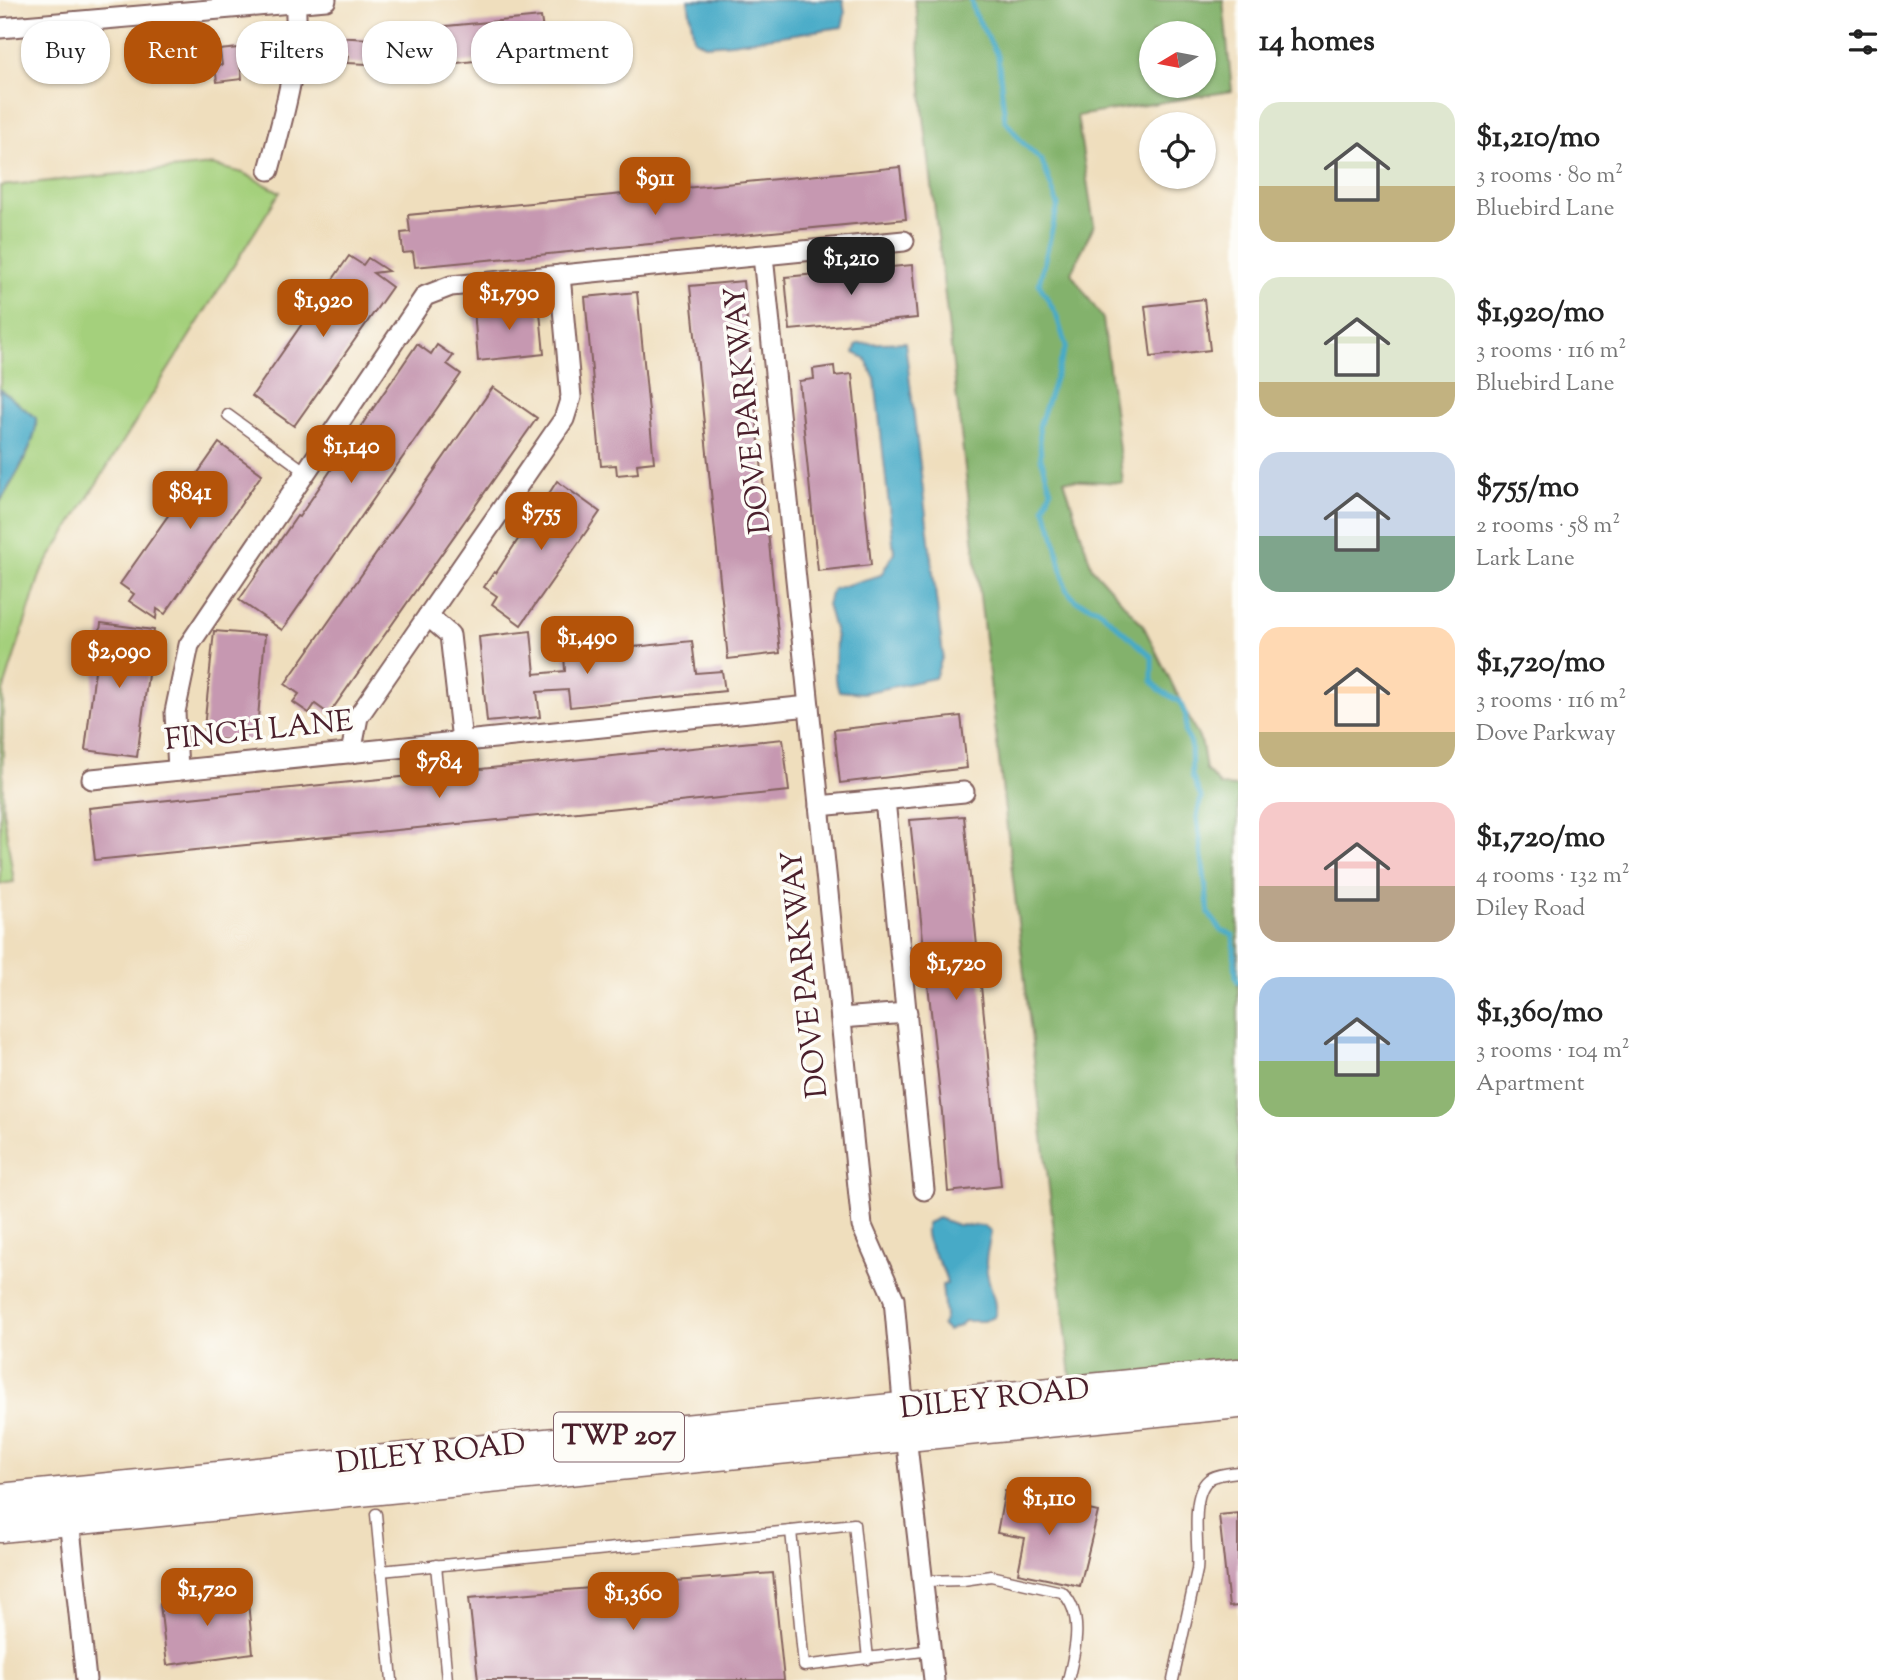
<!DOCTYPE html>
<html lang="en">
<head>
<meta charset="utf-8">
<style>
  :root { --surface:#fff; --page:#f2f2f2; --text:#222; --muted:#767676; --accent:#b45309 }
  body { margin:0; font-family:"Sorts Mill Goudy",serif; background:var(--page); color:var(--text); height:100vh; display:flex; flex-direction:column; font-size:26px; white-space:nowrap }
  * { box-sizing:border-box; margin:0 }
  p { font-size:23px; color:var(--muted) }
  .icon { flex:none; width:38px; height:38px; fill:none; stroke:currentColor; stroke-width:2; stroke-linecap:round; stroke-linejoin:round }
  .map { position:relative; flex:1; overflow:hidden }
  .drawer { display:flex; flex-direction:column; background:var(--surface); width:665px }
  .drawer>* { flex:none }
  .hud { position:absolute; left:21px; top:21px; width:665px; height:63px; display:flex; gap:14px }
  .needle { width:46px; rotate:260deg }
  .buttons { position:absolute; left:1139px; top:21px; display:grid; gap:14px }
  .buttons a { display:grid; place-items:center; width:77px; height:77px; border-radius:50%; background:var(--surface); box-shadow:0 2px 5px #0004; font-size:35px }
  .price { position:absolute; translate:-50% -60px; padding:0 16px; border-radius:14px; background:var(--accent); color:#fff; font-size:23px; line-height:46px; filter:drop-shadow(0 2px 4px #0008) }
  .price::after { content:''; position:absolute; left:50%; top:42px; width:21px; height:16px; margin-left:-10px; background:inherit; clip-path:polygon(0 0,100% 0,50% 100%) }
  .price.on { background:#222; color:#fff }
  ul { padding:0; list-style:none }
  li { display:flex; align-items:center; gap:21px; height:175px; padding:0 21px }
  li span { display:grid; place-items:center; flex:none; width:196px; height:140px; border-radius:21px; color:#555 }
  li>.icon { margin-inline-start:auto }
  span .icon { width:84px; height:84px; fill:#fffc; stroke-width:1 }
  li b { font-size:30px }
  h2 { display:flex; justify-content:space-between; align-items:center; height:84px; padding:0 21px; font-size:30px }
  .chip { padding:0 24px; border-radius:28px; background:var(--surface); box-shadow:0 2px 5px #0004; font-size:24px; line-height:63px }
  .chip.on { background:var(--accent); color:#fff }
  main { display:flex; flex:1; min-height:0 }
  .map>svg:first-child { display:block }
  .green { fill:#a4d07c; stroke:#777854; stroke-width:2 }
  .forest { fill:#83b26c; stroke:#66684c; stroke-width:2; fill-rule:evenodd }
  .water { fill:#47aac7; stroke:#486479; stroke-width:2 }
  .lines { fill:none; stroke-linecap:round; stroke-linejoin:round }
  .stream { stroke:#47aac7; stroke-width:5 }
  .building { fill:#c698b1 }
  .service-casing { stroke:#84625e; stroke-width:13 }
  .minor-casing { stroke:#84625e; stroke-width:23 }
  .trunk-casing { stroke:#84625e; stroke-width:35 }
  .service { stroke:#fff; stroke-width:10 }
  .minor { stroke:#fff; stroke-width:19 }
  .trunk { stroke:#fff; stroke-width:32 }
  .labels { text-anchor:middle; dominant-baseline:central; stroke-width:7; stroke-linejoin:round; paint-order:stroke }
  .shield { fill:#fdfcf7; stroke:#806168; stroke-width:2 }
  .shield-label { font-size:28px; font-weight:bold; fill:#4a1f2b }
  .street-label { font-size:30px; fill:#4a1f2b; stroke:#fdfcf7 }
</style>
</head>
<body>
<main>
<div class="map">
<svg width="1238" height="1680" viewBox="0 0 1238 1680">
  <rect width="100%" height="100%" fill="#fdfcf7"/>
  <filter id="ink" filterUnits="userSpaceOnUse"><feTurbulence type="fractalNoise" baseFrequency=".0143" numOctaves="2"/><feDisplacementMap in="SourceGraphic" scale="14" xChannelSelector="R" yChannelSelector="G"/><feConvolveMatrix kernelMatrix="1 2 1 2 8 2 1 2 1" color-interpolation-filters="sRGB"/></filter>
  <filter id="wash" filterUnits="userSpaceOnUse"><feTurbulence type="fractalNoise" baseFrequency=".00686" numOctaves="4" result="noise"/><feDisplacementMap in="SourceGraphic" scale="28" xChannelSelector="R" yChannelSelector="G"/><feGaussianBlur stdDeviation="1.57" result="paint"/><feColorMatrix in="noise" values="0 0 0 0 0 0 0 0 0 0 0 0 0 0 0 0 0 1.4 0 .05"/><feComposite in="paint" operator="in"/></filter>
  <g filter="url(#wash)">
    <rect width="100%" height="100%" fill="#efdebd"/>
    <path class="green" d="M212,165L243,173L280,192L41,572L3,692V810L14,882L0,884V502C15,477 36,448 35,418L0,389V186Z"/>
    <path class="forest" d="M914,0H1223L1232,91L1077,116L1094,225L1071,273L1103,319L1123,483L1064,480L1092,568L1143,625L1202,744L1206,770L1221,786L1238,787V1367L1072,1385L924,117L917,14ZM1152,33H1204V86H1152Z"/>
    <g class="water">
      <polygon points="688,0 843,0 845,14 842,27 732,43 705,45 694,39"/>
      <polygon points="905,342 943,655 935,678 863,693 839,691 835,679 836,637 827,604 833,589 881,575 894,552 875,379 865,358 854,353 857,344"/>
      <path d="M0,389L36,418C39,440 11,483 0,502Z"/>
      <path d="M938,1218L957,1225L984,1226L991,1231C990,1242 986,1252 986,1263C986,1282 998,1300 995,1317L983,1321H965L959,1326L948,1331L942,1325L945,1317L942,1285L947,1284C945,1262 920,1245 927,1223Z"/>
    </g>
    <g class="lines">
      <polyline class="stream" points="971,0 974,12 998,56 1005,120 1022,142 1042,161 1058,205 1039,284 1056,314 1066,346 1039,426 1041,458 1051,490 1044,507 1053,531 1066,589 1076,601 1098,609 1152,657 1152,681 1160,690 1180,702 1186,716 1185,733 1191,743 1192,775 1201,797 1197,817 1209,914 1222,931 1233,935 1236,977 1238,982"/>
    </g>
    <g id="blocks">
      <g class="building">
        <polygon points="541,17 543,31 550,30 553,52 440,65 439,60 408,63 404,30"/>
        <polygon points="335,37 369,39 368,64 347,63 348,56 333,55"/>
        <polygon points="238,48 242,79 217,82 215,66 222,65 220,50"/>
        <polygon points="900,167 906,219 415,267 413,252 403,253 401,233 410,232 408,215"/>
        <polygon points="349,256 363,265 368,258 388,271 373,273 392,287 294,426 252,396"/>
        <polygon points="912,265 917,318 790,330 785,277"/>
        <polygon points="743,281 780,653 728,659 690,286"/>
        <polygon points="637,292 654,462 637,464 638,473 617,475 616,465 601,466 585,297"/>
        <polygon points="1204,299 1210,350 1151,357 1145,306"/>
        <polygon points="539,302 544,354 478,361 474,309"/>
        <polygon points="417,344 431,354 437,345 453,356 447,364 461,374 282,630 239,600 297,516 299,517"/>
        <polygon points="834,366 835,376 852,374 871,565 818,571 799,381 814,379 813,369"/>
        <polygon points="493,387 537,418 329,714 315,704 309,713 293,702 299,694 285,684"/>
        <polygon points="219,443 262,474 165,614 157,609 156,619 129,601 134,594 120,584"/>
        <polygon points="557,481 600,512 521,625 492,604 497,596 484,587 494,572 496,573 519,538 520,539"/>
        <polygon points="101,623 154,630 137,757 85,750"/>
        <polygon points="214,631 265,635 256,742 203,738"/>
        <polygon points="531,631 535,674 565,671 564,654 692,641 696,673 722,671 725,691 570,707 568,690 537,692 540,717 487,722 479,637"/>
        <polygon points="961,716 967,768 840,783 834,730"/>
        <polygon points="783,739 789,791 95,860 89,808"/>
        <polygon points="964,816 1001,1186 948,1192 942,1112 910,820"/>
        <polygon points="1005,1491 1098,1512 1080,1586 1018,1573 1025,1538 997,1533"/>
        <polygon points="1238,1513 1238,1606 1229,1607 1219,1515"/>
        <polygon points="773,1573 784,1680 478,1680 469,1598"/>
        <polygon points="247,1592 253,1653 167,1665 160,1604"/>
      </g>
    </g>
  </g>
  <g filter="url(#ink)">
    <use href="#blocks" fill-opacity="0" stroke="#84625e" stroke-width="2"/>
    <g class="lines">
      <g class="service-casing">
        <g id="service">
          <polyline points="228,415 306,472"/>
          <polyline points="376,1514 392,1680"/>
          <polyline points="436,1565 447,1680"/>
          <polyline points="381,1571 791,1531"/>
          <path d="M923,1581L963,1580L991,1576L1062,1592C1085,1614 1075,1652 1068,1680"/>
          <polyline points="868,1659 854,1524 791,1531 804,1666 931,1650"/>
          <path d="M1173,1680L1197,1570C1200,1547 1188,1492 1211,1478C1218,1474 1229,1473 1238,1472"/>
        </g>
      </g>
      <g class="minor-casing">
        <g id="minor">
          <polyline points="0,28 326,0"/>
          <path d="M269,170C284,114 301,58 295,0"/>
          <polyline points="763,256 862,1226 894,1299 906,1436 934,1680"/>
          <polyline points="428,616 450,635 462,741"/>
          <polyline points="351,753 358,717 564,419 571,397 560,275"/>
          <polyline points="178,770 175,712 189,645 425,296 451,286 904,241"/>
          <polyline points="92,779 809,706"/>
          <polyline points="885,800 924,1190"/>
          <polyline points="819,806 964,792"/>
          <polyline points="841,1018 907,1013"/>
          <polyline points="68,1510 86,1680"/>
        </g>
      </g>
      <g class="trunk-casing">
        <g id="trunk">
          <polyline points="0,1500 1238,1375"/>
          <polyline points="0,1526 1238,1402"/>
        </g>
      </g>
      <use href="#service" class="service"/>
      <use href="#minor" class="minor"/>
      <use href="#trunk" class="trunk"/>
    </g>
  </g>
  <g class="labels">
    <rect class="shield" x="554" y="1412.5" width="130" height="49" rx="5"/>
    <g class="shield-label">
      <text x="619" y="1437">TWP 207</text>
    </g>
    <g class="street-label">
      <text transform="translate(749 410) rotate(-96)">DOVE PARKWAY</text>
      <text transform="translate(259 732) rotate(-6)">FINCH LANE</text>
      <text transform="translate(806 974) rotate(-96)">DOVE PARKWAY</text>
      <text transform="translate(995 1400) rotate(-6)">DILEY ROAD</text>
      <text transform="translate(431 1455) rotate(-6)">DILEY ROAD</text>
    </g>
  </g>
</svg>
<div class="buttons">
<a><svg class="needle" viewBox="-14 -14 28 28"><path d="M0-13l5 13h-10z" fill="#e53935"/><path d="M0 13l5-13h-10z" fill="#767676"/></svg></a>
<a><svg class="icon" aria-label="locate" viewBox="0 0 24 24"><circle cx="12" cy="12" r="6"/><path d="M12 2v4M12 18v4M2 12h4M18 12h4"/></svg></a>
</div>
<b class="price" style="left:655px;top:217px">$911</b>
<b class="price on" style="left:851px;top:297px">$1,210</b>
<b class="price" style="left:509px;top:332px">$1,790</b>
<b class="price" style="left:323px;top:339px">$1,920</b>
<b class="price" style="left:351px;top:485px">$1,140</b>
<b class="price" style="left:190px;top:531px">$841</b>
<b class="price" style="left:541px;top:552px">$755</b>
<b class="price" style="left:587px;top:676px">$1,490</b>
<b class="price" style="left:119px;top:690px">$2,090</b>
<b class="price" style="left:439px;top:800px">$784</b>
<b class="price" style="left:956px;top:1002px">$1,720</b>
<b class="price" style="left:1049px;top:1537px">$1,110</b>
<b class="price" style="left:207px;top:1628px">$1,720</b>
<b class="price" style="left:633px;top:1632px">$1,360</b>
<div class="hud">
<a class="chip">Buy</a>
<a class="chip on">Rent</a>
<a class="chip">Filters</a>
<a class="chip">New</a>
<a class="chip">Apartment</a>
</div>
</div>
<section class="drawer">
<h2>14 homes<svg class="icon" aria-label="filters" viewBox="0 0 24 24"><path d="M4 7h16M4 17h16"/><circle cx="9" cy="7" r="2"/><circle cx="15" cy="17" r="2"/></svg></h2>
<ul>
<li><span style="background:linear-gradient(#dfe7d0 60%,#c2b280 0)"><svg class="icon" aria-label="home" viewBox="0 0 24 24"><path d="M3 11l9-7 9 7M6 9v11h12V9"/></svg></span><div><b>$1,210/mo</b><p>3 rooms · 80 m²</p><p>Bluebird Lane</p></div></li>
<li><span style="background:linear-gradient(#dfe7d0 75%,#c2b280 0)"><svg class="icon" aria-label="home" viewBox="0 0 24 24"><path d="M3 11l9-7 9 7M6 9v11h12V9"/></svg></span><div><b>$1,920/mo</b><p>3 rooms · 116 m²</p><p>Bluebird Lane</p></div></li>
<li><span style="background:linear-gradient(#c9d6e8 60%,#7fa58c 0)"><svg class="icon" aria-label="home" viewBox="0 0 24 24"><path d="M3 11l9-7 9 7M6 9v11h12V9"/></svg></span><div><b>$755/mo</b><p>2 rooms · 58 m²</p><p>Lark Lane</p></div></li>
<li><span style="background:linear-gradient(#ffd9b3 75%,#c2b280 0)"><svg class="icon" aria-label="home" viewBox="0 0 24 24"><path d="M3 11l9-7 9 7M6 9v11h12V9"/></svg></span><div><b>$1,720/mo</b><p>3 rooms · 116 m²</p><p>Dove Parkway</p></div></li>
<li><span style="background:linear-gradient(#f6c9c9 60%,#b9a48a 0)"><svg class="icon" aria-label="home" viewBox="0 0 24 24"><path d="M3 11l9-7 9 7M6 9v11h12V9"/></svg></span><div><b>$1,720/mo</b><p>4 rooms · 132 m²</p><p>Diley Road</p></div></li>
<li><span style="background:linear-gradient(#a9c7e8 60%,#8fb573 0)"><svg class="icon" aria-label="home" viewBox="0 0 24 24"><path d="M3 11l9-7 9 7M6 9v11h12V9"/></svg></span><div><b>$1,360/mo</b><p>3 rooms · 104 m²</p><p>Apartment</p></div></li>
</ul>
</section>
</main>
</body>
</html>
